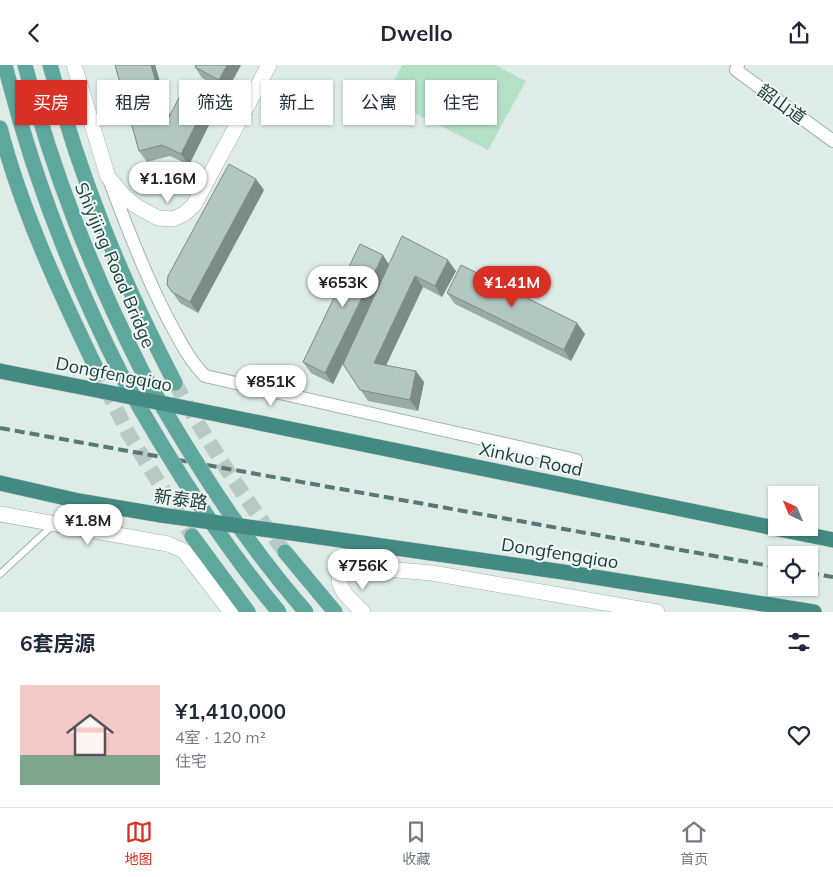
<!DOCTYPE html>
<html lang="zh">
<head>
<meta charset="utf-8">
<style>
  :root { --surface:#fff; --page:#f6f6f7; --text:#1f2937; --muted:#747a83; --line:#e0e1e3; --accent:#d93025 }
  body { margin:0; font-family:Mulish,"Noto Sans SC",sans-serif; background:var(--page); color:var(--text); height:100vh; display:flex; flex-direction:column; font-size:19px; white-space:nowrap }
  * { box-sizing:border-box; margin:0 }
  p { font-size:16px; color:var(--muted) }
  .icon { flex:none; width:28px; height:28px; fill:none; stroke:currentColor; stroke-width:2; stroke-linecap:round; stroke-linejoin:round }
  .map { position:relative; height:547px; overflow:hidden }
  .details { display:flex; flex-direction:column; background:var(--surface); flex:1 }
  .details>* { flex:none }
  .hud { position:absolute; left:15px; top:15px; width:500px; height:45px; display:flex; gap:10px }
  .needle { width:32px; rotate:316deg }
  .fabs { position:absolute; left:768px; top:421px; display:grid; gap:10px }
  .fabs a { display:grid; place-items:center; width:50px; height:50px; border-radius:0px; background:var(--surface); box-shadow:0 1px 4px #0004; font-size:25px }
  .price { position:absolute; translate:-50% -42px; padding:0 11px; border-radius:18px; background:#fff; color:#222; font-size:16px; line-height:32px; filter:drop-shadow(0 1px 2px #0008) }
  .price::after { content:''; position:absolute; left:50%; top:30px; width:15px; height:11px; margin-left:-8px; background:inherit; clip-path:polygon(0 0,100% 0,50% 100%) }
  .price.active { background:var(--accent); color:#fff }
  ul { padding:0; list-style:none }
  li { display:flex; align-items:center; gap:15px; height:125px; padding:0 20px }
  li span { display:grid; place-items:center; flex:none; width:140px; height:100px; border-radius:0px; color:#555 }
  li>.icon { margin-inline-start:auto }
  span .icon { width:60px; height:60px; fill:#fffc; stroke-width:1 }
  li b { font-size:21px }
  h2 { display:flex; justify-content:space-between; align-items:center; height:60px; padding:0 20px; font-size:21px }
  .chip { padding:0 18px; border-radius:0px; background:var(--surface); box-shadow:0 1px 4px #0004; font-size:18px; line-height:45px }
  .chip.active { background:var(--accent); color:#fff }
  header { display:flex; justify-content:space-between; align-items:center; height:65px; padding:0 20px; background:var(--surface); font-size:22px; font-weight:700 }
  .tabs { display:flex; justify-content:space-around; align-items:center; height:70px; border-top:1px solid var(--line); background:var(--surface); font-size:14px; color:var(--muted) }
  .tabs a { display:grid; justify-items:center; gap:2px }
  .tabs .active { color:var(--accent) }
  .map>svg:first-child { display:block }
  .green { fill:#b4e0c5 }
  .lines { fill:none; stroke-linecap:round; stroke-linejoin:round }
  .primary-tunnel { stroke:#b7c9c4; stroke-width:15; stroke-dasharray:15 8; stroke-linecap:butt }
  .service-casing { stroke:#a0b4af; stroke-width:8 }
  .minor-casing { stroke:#a0b4af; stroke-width:14 }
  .tertiary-casing { stroke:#a0b4af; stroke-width:16 }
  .primary-casing { stroke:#c0c9c8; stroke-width:16 }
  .trunk-casing { stroke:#c0c9c8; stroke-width:16 }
  .service { stroke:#fff; stroke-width:6 }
  .minor { stroke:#fff; stroke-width:12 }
  .tertiary { stroke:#fff; stroke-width:15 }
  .primary { stroke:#5da79d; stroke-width:15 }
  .trunk { stroke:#428a82; stroke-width:15 }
  .rail { stroke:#577974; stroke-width:4; stroke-dasharray:10 5; stroke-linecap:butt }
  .primary-bridge-casing { stroke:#c0c9c8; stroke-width:16; stroke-linecap:butt }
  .trunk-bridge-casing { stroke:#c0c9c8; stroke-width:16; stroke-linecap:butt }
  .primary-bridge { stroke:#5da79d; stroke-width:15 }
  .trunk-bridge { stroke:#428a82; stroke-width:15 }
  .wall { fill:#9aaba6 }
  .shaded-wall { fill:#7d8b87 }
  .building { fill:#b3c7c1; stroke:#7d8b87 }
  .labels { text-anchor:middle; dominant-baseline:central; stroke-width:4; stroke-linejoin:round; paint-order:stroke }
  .street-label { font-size:18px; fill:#1d3d39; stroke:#eff8f4 }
</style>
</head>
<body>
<header><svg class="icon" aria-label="back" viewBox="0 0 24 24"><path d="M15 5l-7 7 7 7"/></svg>Dwello<svg class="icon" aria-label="share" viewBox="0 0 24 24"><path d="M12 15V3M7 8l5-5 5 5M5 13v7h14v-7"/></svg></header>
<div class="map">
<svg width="833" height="547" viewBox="0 0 833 547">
  <rect width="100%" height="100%" fill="#deece7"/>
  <polygon class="green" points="402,0 495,0 526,16 488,85 385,33"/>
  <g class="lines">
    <g class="primary-tunnel">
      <polyline points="96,303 128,368 192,471"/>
      <path d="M175,318C208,378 244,433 285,487"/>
    </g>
    <g class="service-casing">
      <polyline id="service" points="0,509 52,461"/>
    </g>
    <g class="minor-casing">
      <g id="minor">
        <polyline points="738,0 736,5 833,76"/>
        <path d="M110,117C127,163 145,210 168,254C179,274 188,294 205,311L576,395"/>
      </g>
    </g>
    <g class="tertiary-casing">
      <g id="tertiary">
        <polyline points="74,0 108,112 124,131 136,141 158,153 173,154 184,149 194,140 269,0"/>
        <polyline points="0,449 168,479 184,486 231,547"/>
        <path d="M363,547C353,537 334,523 340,507L351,501L432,508L657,547"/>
      </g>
    </g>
    <g class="primary-casing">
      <g id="primary">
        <path d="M5,0C32,110 71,210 122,311"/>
        <path d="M25,0C53,110 92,206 143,308"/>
        <path d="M50,0C81,115 120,212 175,318"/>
        <path d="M0,63C22,147 59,226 96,303"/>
        <polyline points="192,471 248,547"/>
        <polyline points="285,487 335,547"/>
      </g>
    </g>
    <g class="trunk-casing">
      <g id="trunk">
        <polyline points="0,306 86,323"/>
        <polyline points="221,350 833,475"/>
        <polyline points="0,418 79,436 161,450"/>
        <polyline points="299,469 563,507 814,547"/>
      </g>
    </g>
    <use href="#service" class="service"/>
    <use href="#minor" class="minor"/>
    <use href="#tertiary" class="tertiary"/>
    <use href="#primary" class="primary"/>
    <use href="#trunk" class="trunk"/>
    <g class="rail">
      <polyline points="0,363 776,502"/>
      <polyline points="809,508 833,512"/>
    </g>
    <g class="primary-bridge-casing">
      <g id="primary-bridge">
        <path d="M143,308C191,392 242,474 306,547"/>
        <path d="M122,311C168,394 218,474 279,547"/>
      </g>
    </g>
    <g class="trunk-bridge-casing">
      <g id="trunk-bridge">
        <polyline points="86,323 221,350"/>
        <polyline points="161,450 299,469"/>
      </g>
    </g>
    <use href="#primary-bridge" class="primary-bridge"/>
    <use href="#trunk-bridge" class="trunk-bridge"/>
  </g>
  <g class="wall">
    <polygon points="115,0 155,0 170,51 215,48 189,100 170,91 147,97 139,86"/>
    <polygon points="196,0 241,0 227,26 202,13 195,2"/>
    <polygon points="264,125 198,248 180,238 167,220"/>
    <polygon points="389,199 456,206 442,232 423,222 386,300 424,317 418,346 368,336 343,299 344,296 333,319 311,308 303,297"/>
    <polygon points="447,228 585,269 571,296 455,239"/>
  </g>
  <g class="shaded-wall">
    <polygon points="151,0 155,0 175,67 167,56"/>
    <polygon points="227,0 241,0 227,26 219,15"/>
    <polygon points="207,37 215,48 189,100 181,89"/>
    <polygon points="256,114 264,125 198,248 190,237"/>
    <polygon points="383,190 390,201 333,319 325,308"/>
    <polygon points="448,195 456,206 442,232 435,221"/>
    <polygon points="415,211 423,222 382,309 374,298"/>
    <polygon points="577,258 585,269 571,296 564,285"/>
    <polygon points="416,306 424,317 418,346 410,335"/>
  </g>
  <g class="building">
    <polygon points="115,0 151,0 167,56 183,25 207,37 181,89 162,80 139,86"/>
    <polygon points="196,0 227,0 219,15 195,2"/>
    <polygon points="229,99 256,114 190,237 172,227 167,220 168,211"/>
    <polygon points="402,171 448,195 435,221 415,211 374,298 416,306 410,335 360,325 343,299"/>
    <polygon points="360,179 383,190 325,308 303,297"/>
    <polygon points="461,200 577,258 564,285 447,228"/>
  </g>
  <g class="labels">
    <g class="street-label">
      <text transform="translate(782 39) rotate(36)">韶山道</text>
      <text transform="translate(115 200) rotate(67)">Shiyijing Road Bridge</text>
      <text transform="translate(114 309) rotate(11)">Dongfengqiao</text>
      <text transform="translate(531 394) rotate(12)">Xinkuo Road</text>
      <text transform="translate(181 434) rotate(8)">新泰路</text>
      <text transform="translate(560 488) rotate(9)">Dongfengqiao</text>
    </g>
  </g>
</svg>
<div class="fabs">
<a><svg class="needle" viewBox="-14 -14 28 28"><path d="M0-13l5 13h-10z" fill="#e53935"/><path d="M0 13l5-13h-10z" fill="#747a83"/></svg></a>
<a><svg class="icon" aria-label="locate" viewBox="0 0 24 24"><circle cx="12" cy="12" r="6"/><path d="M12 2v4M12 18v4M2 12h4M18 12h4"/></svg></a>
</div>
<b class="price" style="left:168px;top:139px">¥1.16M</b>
<b class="price" style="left:343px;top:243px">¥653K</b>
<b class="price active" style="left:512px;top:243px">¥1.41M</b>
<b class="price" style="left:271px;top:342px">¥851K</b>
<b class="price" style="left:88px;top:481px">¥1.8M</b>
<b class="price" style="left:363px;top:526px">¥756K</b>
<div class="hud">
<a class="chip active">买房</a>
<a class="chip">租房</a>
<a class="chip">筛选</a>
<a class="chip">新上</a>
<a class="chip">公寓</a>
<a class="chip">住宅</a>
</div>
</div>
<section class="details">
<h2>6套房源<svg class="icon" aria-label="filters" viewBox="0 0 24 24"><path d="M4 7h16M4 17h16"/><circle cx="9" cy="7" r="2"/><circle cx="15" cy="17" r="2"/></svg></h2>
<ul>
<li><span style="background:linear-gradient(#f6c9c9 70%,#7fa58c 0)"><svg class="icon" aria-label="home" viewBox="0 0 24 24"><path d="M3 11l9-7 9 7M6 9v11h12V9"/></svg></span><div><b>¥1,410,000</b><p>4室 · 120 m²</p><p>住宅</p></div><svg class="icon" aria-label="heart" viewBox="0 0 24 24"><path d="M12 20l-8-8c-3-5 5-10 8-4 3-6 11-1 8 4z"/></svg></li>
</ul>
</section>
<nav class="tabs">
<a class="active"><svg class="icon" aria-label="map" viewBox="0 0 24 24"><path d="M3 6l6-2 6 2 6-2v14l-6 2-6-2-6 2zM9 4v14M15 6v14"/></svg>地图</a>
<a><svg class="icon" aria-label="saved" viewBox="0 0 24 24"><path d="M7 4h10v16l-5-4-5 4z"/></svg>收藏</a>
<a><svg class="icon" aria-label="home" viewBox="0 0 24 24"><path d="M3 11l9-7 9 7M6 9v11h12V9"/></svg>首页</a>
</nav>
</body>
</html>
